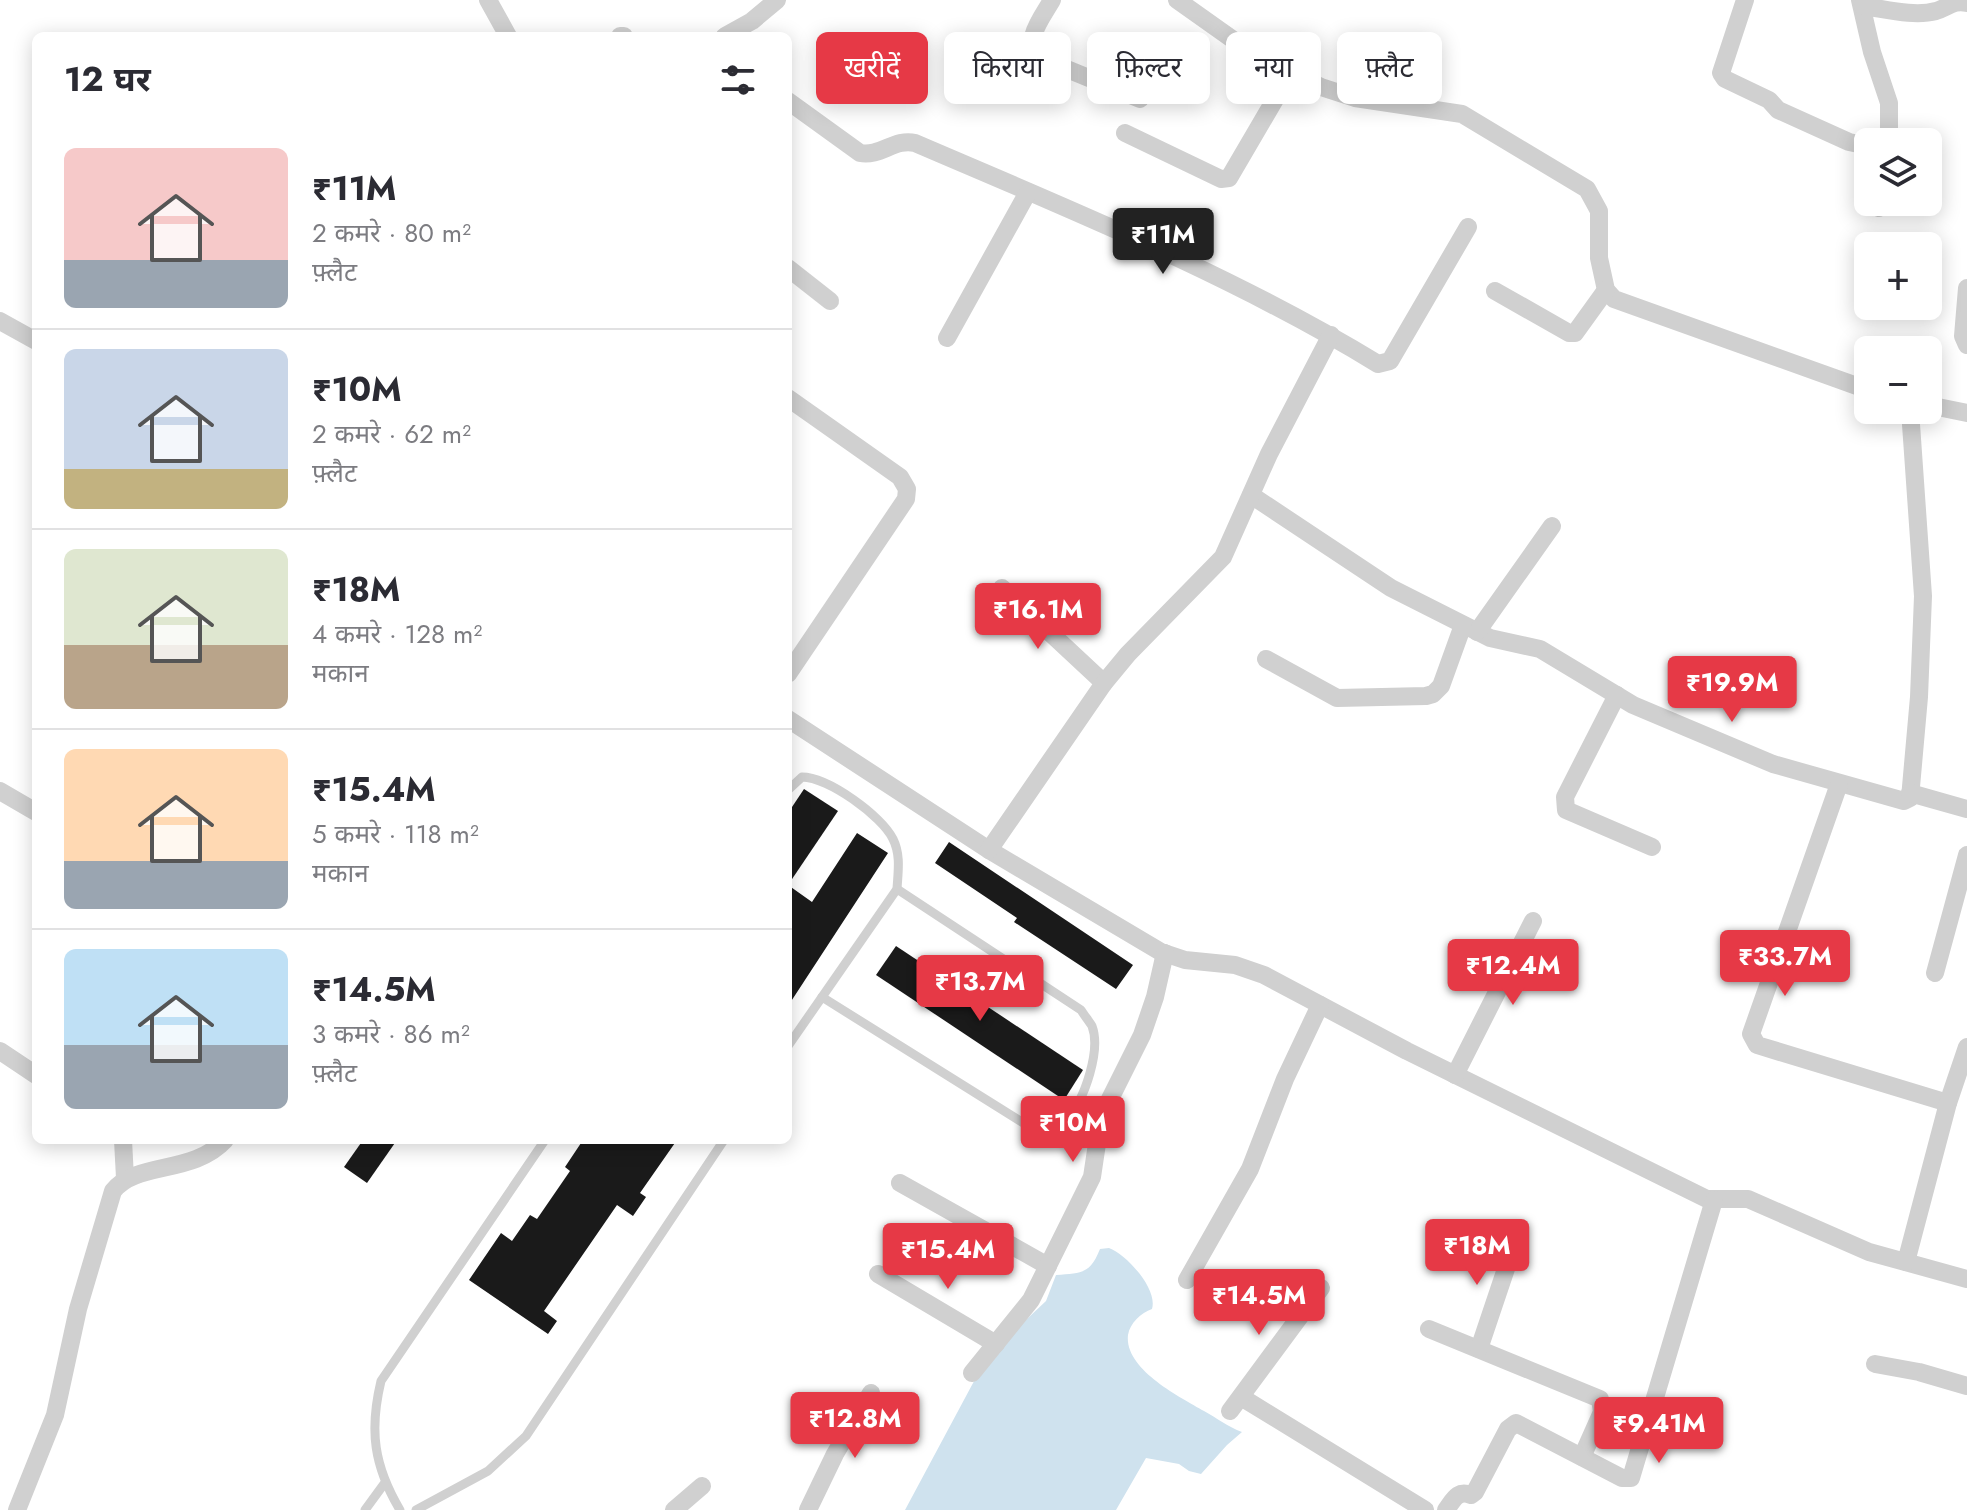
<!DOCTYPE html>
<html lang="hi">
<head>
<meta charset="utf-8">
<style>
  :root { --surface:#fff; --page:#f2f2f3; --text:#2b2b33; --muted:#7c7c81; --line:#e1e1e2; --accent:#e63946 }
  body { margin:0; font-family:Jost,"Noto Sans Devanagari",sans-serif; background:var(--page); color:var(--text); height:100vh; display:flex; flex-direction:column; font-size:30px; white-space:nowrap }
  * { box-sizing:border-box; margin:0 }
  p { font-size:26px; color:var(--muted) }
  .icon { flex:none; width:44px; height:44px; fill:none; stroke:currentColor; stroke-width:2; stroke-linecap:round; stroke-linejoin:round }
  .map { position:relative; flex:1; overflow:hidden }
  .panel { position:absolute; left:32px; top:32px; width:760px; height:1112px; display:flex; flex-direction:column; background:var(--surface); border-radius:12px; box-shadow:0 4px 20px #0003 }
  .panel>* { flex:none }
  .guide { position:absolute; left:816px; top:32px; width:760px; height:72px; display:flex; gap:16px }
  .tools { position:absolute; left:1854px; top:128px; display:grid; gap:16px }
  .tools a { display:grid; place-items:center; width:88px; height:88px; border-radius:12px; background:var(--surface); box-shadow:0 4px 20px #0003; font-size:40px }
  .price { position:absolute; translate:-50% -68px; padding:0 18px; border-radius:8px; background:var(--accent); color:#fff; font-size:26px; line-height:52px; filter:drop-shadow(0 2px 4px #0008) }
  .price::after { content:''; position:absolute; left:50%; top:48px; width:24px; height:18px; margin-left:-12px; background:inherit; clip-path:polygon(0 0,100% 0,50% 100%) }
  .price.on { background:#222; color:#fff }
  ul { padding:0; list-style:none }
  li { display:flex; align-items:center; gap:24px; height:200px; padding:0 32px }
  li+li { border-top:2px solid var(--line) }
  li span { display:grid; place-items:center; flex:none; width:224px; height:160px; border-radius:12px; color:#555 }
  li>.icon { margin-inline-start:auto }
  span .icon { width:96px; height:96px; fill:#fffc; stroke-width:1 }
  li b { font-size:34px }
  h2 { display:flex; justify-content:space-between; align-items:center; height:96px; padding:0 32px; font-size:34px }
  .tag { padding:0 28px; border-radius:12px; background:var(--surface); box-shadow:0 4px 20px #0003; font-size:28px; line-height:72px }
  .tag.on { background:var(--accent); color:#fff }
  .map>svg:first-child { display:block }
  .water { fill:#cfe2ee }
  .building { fill:#1a1a1a }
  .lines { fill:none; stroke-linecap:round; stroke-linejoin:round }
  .lane { stroke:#d0d0d0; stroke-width:9 }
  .street { stroke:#d0d0d0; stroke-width:18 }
</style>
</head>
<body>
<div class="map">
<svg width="1967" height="1510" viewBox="0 0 1967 1510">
  <rect width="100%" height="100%" fill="#fff"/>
  <path class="water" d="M1109,1248C1127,1255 1158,1289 1152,1309C1141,1313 1130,1323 1128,1335C1124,1369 1180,1397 1204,1411C1217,1418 1228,1427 1242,1432L1227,1445L1201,1474L1189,1471L1179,1464L1146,1458L1116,1510H905L980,1370L1010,1335L1046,1301L1056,1275C1082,1273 1090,1274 1100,1249Z"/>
  <g class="building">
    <polygon points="804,789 838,811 788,885 788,813"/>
    <polygon points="857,833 888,853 788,1006 788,885 812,902"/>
    <polygon points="949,842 1133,965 1116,989 1014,922 1017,918 935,863"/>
    <polygon points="896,946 1083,1070 1064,1100 876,975"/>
    <polygon points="363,1140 397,1140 367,1183 344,1167"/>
    <polygon points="583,1140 677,1140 640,1193 646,1197 633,1216 617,1205 544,1311 557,1321 548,1334 469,1280 501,1233 512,1241 530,1215 537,1219 570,1171 565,1167"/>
  </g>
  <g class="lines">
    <g class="lane">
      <path d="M788,790L802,777C828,777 882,816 893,839C901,855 898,872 897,889L788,1046"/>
      <path d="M822,997L1033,1129C1045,1129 1059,1128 1068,1117C1085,1099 1101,1050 1092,1026C1089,1021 1084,1015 1081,1010L897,889"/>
      <polyline points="365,1510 384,1484"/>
      <path d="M400,1510C374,1466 369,1431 381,1381L545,1140"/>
      <polyline points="416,1510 488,1471 526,1436 724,1140"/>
    </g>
    <g class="street">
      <polyline points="488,0 508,36"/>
      <path d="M1052,0C1042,18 1022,40 1040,58L1140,99"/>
      <polyline points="1177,0 1249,51 1321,87 1355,98 1462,114 1587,189 1599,211 1599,258 1606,290 1614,299 1868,390"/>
      <polyline points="1745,0 1721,73 1725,79 1769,100 1778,110 1849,142 1868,146"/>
      <polyline points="1860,0 1872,52 1889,103 1889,142"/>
      <path d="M1863,6C1885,9 1914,17 1936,11C1949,7 1953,0 1967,3"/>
      <polyline points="620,36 624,36"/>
      <polyline points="725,36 752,21 777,0"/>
      <path d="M788,101L860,153C880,157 895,138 915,143C1071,210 1232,275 1378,364L1390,361L1468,227"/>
      <polyline points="1125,133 1221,179 1229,178 1291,72"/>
      <polyline points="1879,208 1880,202"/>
      <polyline points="788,268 830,301"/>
      <polyline points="1967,288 1963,336 1967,345"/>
      <polyline points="1495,291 1569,333 1575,333 1606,290"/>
      <polyline points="0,321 36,341"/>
      <polyline points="947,338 1028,192"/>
      <polyline points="788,398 900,477 907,489 906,499 788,674"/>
      <polyline points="1928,405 1967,413"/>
      <polyline points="1251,495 1391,588 1490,638 1540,649 1633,705 1773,764 1904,801 1910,798 1919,697 1923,596 1910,410"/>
      <polyline points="1002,588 1104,683"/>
      <polyline points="1477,632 1552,526"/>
      <polyline points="1266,659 1337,698 1426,696 1433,694 1441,686 1463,625"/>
      <polyline points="1617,695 1565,797 1566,810 1652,847"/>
      <polyline points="788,719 989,850 1161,952 1185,960 1235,965 1264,975 1407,1051 1707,1199 1748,1199 1869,1252 1967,1279"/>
      <polyline points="1839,784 1751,1034 1757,1045 1948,1103"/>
      <polyline points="0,791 36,812"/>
      <polyline points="1910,793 1967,809"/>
      <polyline points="989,850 1104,683 1128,654 1223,557 1269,454 1331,335"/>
      <polyline points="1935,973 1967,855"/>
      <polyline points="0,1051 36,1075"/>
      <polyline points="1455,1075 1533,921"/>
      <polyline points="123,1140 125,1178"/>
      <polyline points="900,1183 1048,1266"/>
      <polyline points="1906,1262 1948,1103 1967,1047"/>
      <polyline points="878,1274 996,1344"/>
      <polyline points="1187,1280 1250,1169 1285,1079 1320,1005"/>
      <polyline points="1429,1329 1600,1399 1602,1412 1582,1457"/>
      <polyline points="1479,1349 1516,1239"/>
      <polyline points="1875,1364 1919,1372 1967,1386"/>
      <polyline points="972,1373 1031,1300 1092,1177 1101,1117 1142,1035 1155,997 1165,953"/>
      <polyline points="1241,1397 1425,1510"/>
      <polyline points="1230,1411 1321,1288"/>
      <path d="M17,1510L55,1415L78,1309L113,1191C136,1161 193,1175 225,1140"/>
      <polyline points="674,1510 702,1486"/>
      <polyline points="808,1510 835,1454 871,1393"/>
      <path d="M1446,1510C1454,1499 1457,1490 1471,1495L1475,1492L1508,1429L1516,1423L1622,1478H1631L1714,1200"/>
    </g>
  </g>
</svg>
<div class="tools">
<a><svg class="icon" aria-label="layers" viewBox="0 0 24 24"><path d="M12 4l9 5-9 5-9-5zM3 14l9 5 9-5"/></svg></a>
<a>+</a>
<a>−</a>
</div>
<b class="price on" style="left:1163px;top:276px">₹11M</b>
<b class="price" style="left:1038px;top:651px">₹16.1M</b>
<b class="price" style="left:1732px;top:724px">₹19.9M</b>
<b class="price" style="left:1785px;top:998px">₹33.7M</b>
<b class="price" style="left:1513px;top:1007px">₹12.4M</b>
<b class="price" style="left:980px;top:1023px">₹13.7M</b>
<b class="price" style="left:1073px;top:1164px">₹10M</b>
<b class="price" style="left:1477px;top:1287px">₹18M</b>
<b class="price" style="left:948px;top:1291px">₹15.4M</b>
<b class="price" style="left:1259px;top:1337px">₹14.5M</b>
<b class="price" style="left:855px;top:1460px">₹12.8M</b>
<b class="price" style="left:1659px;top:1465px">₹9.41M</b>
<div class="guide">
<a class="tag on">खरीदें</a>
<a class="tag">किराया</a>
<a class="tag">फ़िल्टर</a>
<a class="tag">नया</a>
<a class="tag">फ़्लैट</a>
</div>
<section class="panel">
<h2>12 घर<svg class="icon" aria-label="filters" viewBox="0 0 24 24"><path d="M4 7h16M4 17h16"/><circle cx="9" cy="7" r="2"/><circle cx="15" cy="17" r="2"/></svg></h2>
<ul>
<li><span style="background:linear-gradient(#f6c9c9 70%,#9aa5b1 0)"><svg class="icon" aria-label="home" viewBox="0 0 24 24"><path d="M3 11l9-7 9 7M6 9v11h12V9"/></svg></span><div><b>₹11M</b><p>2 कमरे · 80 m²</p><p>फ़्लैट</p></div></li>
<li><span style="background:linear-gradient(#c9d6e8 75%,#c2b280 0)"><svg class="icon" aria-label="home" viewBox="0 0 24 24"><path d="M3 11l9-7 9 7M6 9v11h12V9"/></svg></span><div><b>₹10M</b><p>2 कमरे · 62 m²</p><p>फ़्लैट</p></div></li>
<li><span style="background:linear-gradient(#dfe7d0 60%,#b9a48a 0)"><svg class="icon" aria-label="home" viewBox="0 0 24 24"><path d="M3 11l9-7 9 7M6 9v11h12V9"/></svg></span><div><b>₹18M</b><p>4 कमरे · 128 m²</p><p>मकान</p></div></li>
<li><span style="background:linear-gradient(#ffd9b3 70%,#9aa5b1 0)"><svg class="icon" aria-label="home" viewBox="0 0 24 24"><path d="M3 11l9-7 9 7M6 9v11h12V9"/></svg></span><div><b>₹15.4M</b><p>5 कमरे · 118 m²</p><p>मकान</p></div></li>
<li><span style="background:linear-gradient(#bfe0f5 60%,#9aa5b1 0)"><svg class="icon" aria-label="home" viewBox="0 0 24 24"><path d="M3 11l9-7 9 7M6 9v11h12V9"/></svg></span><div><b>₹14.5M</b><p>3 कमरे · 86 m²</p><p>फ़्लैट</p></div></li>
</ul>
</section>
</div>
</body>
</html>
